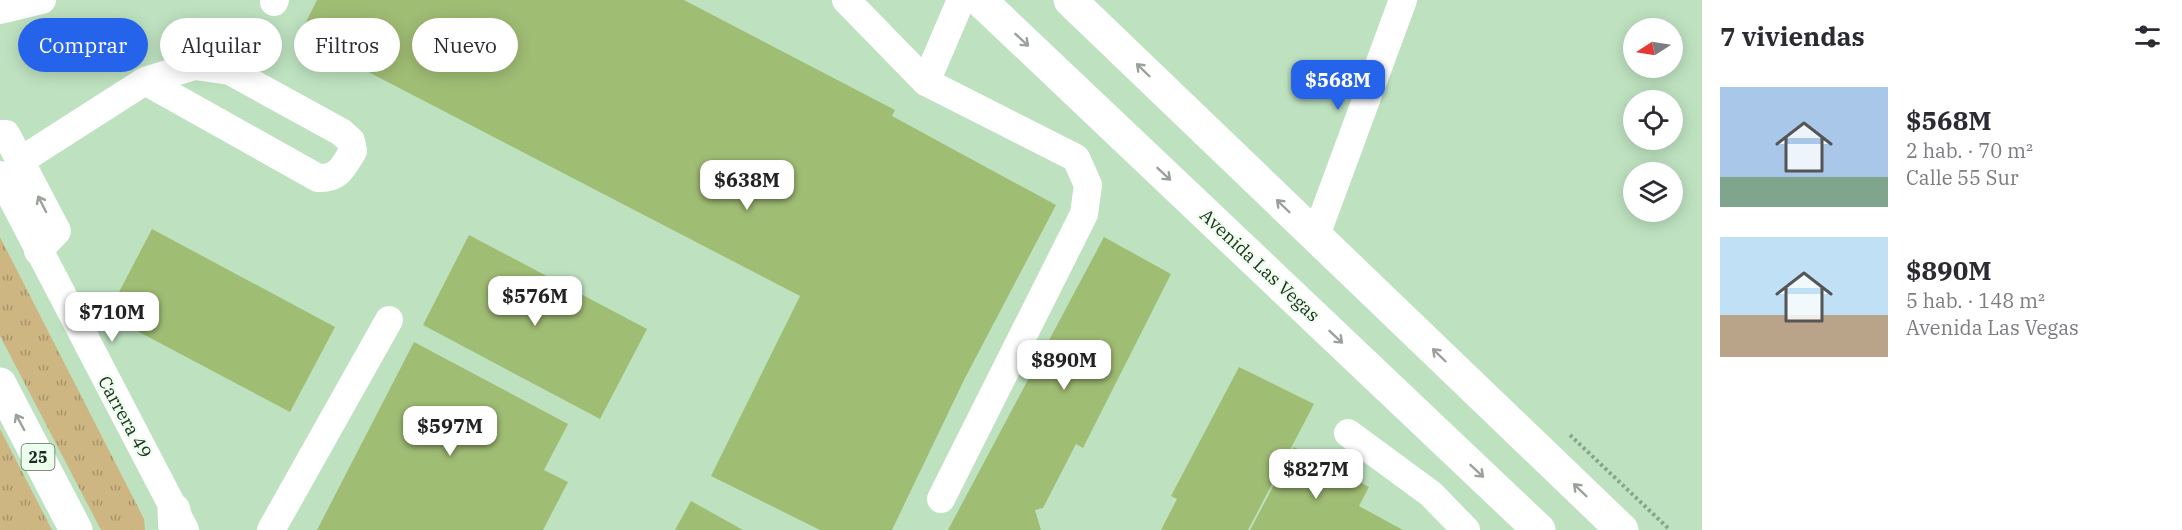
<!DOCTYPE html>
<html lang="es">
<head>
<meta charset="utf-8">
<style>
  :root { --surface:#fff; --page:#f2f2f3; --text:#2b2b33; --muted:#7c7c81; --accent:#2563eb }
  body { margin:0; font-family:"IBM Plex Serif",serif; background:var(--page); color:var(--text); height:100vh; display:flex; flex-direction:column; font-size:22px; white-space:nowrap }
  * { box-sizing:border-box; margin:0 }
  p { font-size:20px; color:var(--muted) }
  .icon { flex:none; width:33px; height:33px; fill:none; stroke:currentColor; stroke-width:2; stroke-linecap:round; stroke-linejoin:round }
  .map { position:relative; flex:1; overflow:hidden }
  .details { display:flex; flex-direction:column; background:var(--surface); width:480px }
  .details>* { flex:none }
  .top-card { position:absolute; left:18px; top:18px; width:570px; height:54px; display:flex; gap:12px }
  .needle { width:39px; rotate:258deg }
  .tools { position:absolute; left:1623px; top:18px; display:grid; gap:12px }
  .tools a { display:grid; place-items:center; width:60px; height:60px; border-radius:50%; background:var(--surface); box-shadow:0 3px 15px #0003; font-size:30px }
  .price { position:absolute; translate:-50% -51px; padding:0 14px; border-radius:12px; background:#fff; color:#222; font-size:20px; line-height:39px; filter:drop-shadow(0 2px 3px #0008) }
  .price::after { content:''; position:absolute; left:50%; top:36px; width:18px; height:14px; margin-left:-9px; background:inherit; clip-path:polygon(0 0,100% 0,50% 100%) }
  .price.active { background:var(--accent); color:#fff }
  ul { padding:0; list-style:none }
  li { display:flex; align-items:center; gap:18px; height:150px; padding:0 18px }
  li span { display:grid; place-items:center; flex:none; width:168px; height:120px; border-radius:0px; color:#555 }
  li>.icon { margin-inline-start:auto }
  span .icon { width:72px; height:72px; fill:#fffc; stroke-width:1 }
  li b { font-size:26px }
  h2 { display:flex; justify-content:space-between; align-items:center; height:72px; padding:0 18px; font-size:26px }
  .chip { padding:0 21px; border-radius:27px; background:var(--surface); box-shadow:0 3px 15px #0003; font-size:21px; line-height:54px }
  .chip.active { background:var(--accent); color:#fff }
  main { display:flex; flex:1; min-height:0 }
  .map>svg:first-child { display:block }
  .grass { fill:url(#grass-tufts) }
  .building { fill:#a0bd74 }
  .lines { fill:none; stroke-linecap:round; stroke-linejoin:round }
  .path { stroke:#88a58a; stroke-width:4; stroke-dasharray:3 3; stroke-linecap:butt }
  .minor { stroke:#fff; stroke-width:28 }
  .major { stroke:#fff; stroke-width:33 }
  .highway { stroke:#fff; stroke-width:33 }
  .oneway { stroke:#9aa09a }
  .labels { text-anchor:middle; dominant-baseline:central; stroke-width:4.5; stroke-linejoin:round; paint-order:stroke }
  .shield { fill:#ecfeec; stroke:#5c6b5c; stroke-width:1.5 }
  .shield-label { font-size:16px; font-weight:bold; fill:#1e2c1f }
  .street-label { font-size:18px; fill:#1e2c1f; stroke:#ecfeec }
</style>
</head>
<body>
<main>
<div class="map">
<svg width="1702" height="530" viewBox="0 0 1702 530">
  <defs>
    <pattern id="grass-tufts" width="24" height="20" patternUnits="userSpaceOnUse" patternTransform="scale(1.5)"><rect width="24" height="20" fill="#ceb682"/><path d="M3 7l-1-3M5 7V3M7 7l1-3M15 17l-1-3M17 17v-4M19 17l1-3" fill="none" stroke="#a7946a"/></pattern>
  </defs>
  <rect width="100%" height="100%" fill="#bee2c0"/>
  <g class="grass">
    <polygon points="0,237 144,519 145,530 101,530 0,336"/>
    <polygon points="0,429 52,530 0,530"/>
  </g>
  <g class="building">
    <polygon points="317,0 684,0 895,110 892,116 1056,205 964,380 892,530 820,530 711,476 800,296 299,36"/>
    <polygon points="152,229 335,327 290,412 107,315"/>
    <polygon points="469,235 647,329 600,419 423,325"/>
    <polygon points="1104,237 1171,274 1083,448 1076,444 1043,508 1035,510 1041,530 948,530"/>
    <polygon points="414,342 568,424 544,470 568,482 543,530 317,530"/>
    <polygon points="1239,367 1314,404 1248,530 1161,530 1177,499 1171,496"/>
    <polygon points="1294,447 1369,487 1359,506 1403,530 1250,530"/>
    <polygon points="691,501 743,530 675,530"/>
  </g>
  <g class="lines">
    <polyline class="path" points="1570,435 1670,530"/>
    <g class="minor">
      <polyline points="846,0 926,82 1076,158 1088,185 1084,214 941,499"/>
      <polyline points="274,2 275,0"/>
      <polyline points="0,10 42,0"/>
      <polyline points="926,82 961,0"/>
      <polyline points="0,134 6,134 57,231 38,251"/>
      <path d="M20,161L145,81L194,66L230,71L341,132L351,141L353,151C343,167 339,179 318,178L145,81"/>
      <polyline points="0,175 185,530"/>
      <polyline points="1315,238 1403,0"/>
      <polyline points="1348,433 1431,494 1466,530"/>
      <polyline points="271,530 389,320"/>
    </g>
    <g class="major">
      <polyline points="980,0 1539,530"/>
      <polyline points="1070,0 1622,530"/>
    </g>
    <g class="highway">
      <polyline points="0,384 76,530"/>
      <polyline points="174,510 175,530"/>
    </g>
  </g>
  <defs><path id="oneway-shaft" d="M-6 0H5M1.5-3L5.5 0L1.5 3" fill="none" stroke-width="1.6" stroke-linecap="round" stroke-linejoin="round" transform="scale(1.5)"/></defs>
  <g class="oneway">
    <use href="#oneway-shaft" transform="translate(1022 40) rotate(43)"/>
    <use href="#oneway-shaft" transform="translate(1143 70) rotate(-136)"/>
    <use href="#oneway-shaft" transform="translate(1164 174) rotate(43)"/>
    <use href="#oneway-shaft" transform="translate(42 204) rotate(-117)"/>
    <use href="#oneway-shaft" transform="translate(1283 206) rotate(-136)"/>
    <use href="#oneway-shaft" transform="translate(1336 337) rotate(43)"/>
    <use href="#oneway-shaft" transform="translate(1439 355) rotate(-136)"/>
    <use href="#oneway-shaft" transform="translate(20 422) rotate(-118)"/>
    <use href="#oneway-shaft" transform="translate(1477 471) rotate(43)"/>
    <use href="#oneway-shaft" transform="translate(1580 490) rotate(-136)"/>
  </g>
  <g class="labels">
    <rect class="shield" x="21.5" y="444" width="33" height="26" rx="4.5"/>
    <g class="shield-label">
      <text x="38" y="457">25</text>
    </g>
    <g class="street-label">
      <text transform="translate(1260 265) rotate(43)">Avenida Las Vegas</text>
      <text transform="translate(125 417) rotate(61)">Carrera 49</text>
    </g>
  </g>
</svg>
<div class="tools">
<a><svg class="needle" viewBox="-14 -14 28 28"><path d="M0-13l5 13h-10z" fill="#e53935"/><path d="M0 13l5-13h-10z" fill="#7c7c81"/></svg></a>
<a><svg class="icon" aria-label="locate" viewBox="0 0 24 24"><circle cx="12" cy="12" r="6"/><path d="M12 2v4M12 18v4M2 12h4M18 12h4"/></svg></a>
<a><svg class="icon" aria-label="layers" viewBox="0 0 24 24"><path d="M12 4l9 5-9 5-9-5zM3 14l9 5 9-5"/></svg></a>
</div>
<b class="price active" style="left:1338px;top:111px">$568M</b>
<b class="price" style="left:747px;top:211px">$638M</b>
<b class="price" style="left:535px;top:327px">$576M</b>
<b class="price" style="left:112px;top:343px">$710M</b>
<b class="price" style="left:1064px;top:391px">$890M</b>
<b class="price" style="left:450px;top:457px">$597M</b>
<b class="price" style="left:1316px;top:500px">$827M</b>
<div class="top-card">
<a class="chip active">Comprar</a>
<a class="chip">Alquilar</a>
<a class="chip">Filtros</a>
<a class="chip">Nuevo</a>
</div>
</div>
<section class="details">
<h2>7 viviendas<svg class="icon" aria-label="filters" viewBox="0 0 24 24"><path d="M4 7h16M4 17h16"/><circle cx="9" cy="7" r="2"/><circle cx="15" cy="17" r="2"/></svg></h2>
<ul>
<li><span style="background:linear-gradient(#a9c7e8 75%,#7fa58c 0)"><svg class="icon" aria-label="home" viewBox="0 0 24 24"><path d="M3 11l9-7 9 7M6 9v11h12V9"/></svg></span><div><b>$568M</b><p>2 hab. · 70 m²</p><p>Calle 55 Sur</p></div></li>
<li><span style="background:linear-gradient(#bfe0f5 65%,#b9a48a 0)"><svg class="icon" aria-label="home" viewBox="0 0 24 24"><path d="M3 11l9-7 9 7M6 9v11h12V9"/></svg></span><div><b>$890M</b><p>5 hab. · 148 m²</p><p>Avenida Las Vegas</p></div></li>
</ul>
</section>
</main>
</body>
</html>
